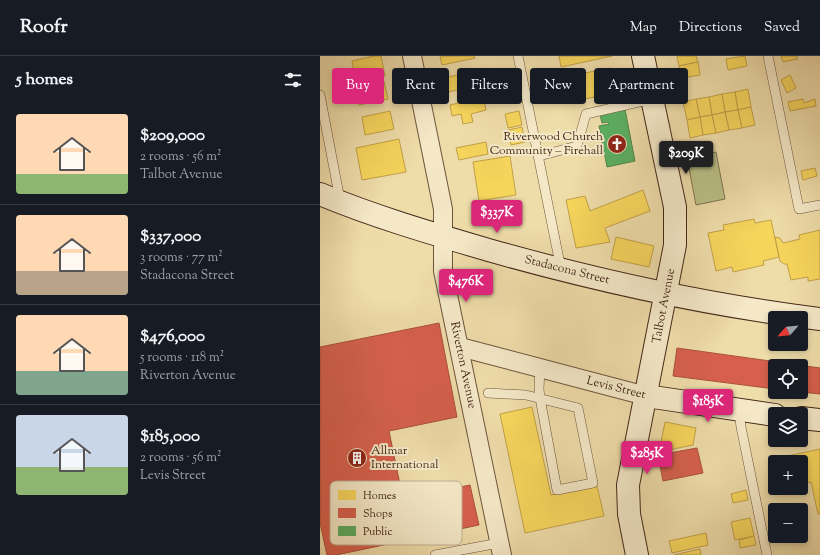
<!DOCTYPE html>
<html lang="en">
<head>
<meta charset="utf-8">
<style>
  :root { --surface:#171b24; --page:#242831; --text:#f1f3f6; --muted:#9ea1a6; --line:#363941; --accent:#db2777 }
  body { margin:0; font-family:"Sorts Mill Goudy",serif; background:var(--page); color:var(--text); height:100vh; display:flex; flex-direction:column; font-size:15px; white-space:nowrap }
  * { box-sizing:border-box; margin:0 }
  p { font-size:13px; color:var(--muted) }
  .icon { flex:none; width:22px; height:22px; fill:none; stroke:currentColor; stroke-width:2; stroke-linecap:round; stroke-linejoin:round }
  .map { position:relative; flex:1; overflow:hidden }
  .details { display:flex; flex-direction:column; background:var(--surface); width:320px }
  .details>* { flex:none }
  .banner { position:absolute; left:12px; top:12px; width:380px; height:36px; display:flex; gap:8px }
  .needle { width:26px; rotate:243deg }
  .tools { position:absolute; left:448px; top:255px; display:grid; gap:8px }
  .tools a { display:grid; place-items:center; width:40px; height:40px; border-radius:4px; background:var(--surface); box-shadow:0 2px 6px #0003; font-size:20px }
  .price { position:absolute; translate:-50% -34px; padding:0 9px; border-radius:4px; background:var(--accent); color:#fff; font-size:13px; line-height:26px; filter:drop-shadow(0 1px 2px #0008) }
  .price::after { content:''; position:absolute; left:50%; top:24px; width:12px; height:9px; margin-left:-6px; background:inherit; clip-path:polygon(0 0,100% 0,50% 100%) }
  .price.current { background:#222; color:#fff }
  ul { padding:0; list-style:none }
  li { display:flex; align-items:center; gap:12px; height:100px; padding:0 16px }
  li+li { border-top:1px solid var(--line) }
  li span { display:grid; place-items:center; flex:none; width:112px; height:80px; border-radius:4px; color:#555 }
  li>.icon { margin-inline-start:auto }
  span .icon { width:48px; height:48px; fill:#fffc; stroke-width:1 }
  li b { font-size:17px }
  h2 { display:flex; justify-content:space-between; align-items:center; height:48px; padding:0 16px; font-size:17px }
  .pill { padding:0 14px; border-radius:4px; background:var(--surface); box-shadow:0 2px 6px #0003; font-size:14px; line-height:36px }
  .pill.current { background:var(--accent); color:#fff }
  header { display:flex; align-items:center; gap:24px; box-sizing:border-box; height:56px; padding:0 20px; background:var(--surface); border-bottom:1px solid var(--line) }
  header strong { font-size:19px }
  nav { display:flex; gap:22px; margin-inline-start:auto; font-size:14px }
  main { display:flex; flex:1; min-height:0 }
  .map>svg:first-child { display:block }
  .green { fill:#bac087; stroke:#7f7350 }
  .homes { fill:#f6d55c; stroke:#c1a048 }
  .shops { fill:#d6604d; stroke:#aa4f3d }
  .public { fill:#5aae61; stroke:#53854b }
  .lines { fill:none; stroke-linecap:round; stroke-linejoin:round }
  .lane-casing { stroke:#6e543d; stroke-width:10 }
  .street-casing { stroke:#6e543d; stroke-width:20 }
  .secondary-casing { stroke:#442619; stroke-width:24 }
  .lane { stroke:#f4e8c7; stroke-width:9 }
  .street { stroke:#f4e8c7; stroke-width:18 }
  .secondary { stroke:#f4e8c7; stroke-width:22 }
  .labels { text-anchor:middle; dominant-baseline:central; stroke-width:4; stroke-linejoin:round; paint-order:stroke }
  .poi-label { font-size:12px; fill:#442619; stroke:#f4e8c7; text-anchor:end }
  .street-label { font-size:12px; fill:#442619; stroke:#f4e8c7 }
  .key { fill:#f4e8c7; stroke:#bfae93; stroke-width:1 }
  .key-label { font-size:11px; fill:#442619 }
</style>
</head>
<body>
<header>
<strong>Roofr</strong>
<nav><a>Map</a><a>Directions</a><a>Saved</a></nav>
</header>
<main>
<section class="details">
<h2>5 homes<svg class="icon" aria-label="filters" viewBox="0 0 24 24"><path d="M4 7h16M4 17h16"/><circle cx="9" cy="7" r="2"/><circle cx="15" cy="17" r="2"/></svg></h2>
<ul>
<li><span style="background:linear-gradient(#ffd9b3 75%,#8fb573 0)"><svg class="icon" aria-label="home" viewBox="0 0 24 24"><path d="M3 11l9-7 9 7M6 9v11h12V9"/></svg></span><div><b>$209,000</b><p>2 rooms · 56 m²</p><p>Talbot Avenue</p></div></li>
<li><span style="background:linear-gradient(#ffd9b3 70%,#b9a48a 0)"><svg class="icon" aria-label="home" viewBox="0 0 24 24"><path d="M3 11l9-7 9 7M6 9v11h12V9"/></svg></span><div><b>$337,000</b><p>3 rooms · 77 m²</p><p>Stadacona Street</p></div></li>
<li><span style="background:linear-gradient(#ffd9b3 70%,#7fa58c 0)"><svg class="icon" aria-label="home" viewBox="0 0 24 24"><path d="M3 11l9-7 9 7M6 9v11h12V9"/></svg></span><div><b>$476,000</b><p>5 rooms · 118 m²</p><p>Riverton Avenue</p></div></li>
<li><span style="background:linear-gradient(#c9d6e8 65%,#8fb573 0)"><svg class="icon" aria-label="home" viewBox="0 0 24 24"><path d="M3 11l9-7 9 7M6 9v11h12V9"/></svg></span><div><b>$185,000</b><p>2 rooms · 56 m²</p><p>Levis Street</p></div></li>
</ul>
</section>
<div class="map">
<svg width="500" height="499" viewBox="0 0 500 499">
  <rect width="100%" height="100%" fill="#eedca9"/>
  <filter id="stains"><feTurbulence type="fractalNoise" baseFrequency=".005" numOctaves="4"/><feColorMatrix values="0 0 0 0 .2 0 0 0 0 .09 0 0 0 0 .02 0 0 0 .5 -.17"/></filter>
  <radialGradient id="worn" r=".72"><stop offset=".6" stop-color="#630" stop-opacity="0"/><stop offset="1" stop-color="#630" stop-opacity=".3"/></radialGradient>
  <polygon class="green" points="396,96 405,143 376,149 367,102"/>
  <g class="homes">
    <polygon points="54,0 61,0 65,20 36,26 32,5"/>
    <polygon points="120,0 154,0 155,2 122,9"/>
    <polygon points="239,0 292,0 241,11"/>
    <polygon points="357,0 376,0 378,6 359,10"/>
    <polygon points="425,0 427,10 408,14 406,3"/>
    <polygon points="461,0 477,0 477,3 463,6"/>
    <polygon points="378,6 380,19 362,22 359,10"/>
    <polygon points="290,12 295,37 255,45 250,20"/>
    <polygon points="160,14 164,28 128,36 124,22"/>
    <polygon points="470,19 476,32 467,37 461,24"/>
    <polygon points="64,25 68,43 39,49 35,31"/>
    <polygon points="428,33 431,51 418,54 415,36"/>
    <polygon points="415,36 418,54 405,56 402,38"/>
    <polygon points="402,38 405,56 392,59 389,41"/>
    <polygon points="163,41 166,54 151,58 153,66 143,68 141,58 132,60 130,49"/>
    <polygon points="389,41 392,59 380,61 376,43"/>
    <polygon points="376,43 380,61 367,64 363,46"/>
    <polygon points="483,43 484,47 495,43 496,50 470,55 468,46"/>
    <polygon points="431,51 435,69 422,72 418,54"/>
    <polygon points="418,54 422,72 409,74 405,56"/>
    <polygon points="70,55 74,73 45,79 42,61"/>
    <polygon points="199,55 202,69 188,72 185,58"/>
    <polygon points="405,56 409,74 396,77 392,59"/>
    <polygon points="392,59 396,77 383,79 380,61"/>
    <polygon points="380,61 383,79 370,82 367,64"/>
    <polygon points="202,71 205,86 191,89 188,74"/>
    <polygon points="79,83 86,116 42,124 36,92"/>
    <polygon points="166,86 168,98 139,104 136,92"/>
    <polygon points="190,100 196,139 159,145 153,106"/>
    <polygon points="495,112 497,120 483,124 481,115"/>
    <polygon points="323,134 330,155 285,172 290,186 256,192 246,144 265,140 270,155"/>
    <polygon points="434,163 435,167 451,164 459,201 443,205 444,209 413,216 412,211 396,215 388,177 404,174 403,169"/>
    <polygon points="500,174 500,223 488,225 488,221 471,224 467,208 464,208 460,205 455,181 460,182 463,187 480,183 479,179"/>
    <polygon points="296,181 334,190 329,211 291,203"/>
    <polygon points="212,351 231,439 277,430 284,460 205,477 180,358"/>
    <polygon points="345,366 376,372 373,389 339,396"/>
    <polygon points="500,393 500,458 498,458 491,426 481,428 481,406 455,406 455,430 449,404"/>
    <polygon points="426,434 428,444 413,447 411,438"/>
    <polygon points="430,462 434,480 415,484 411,466"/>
    <polygon points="386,477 388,489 352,497 349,485"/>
    <polygon points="434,480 436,489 420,492 419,484"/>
    <polygon points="380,493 381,499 354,499"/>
  </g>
  <g class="shops">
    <polygon points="119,267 137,361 69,375 83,443 150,429 159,469 16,499 7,499 0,467 0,291"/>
    <polygon points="357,292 500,312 500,338 481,336 481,310 455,310 455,333 353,320"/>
    <polygon points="377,392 383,417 343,425 338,399"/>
  </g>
  <polygon class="public" points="305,53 315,105 287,111 279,70 289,68 288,66 282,67 280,59"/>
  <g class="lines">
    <g class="lane-casing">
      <g id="lane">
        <polyline points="198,0 241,213"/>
        <polyline points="448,0 479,153 500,149"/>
        <polyline points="0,39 20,144"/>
        <polyline points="219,100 257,90 266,58 332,43"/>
        <polyline points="168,337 206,339 258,352 273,427 237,434 220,342 219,333 220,312"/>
        <polyline points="419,355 421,371 447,499"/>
        <polyline points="115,499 179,487"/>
      </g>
    </g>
    <g class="street-casing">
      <g id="street">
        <polyline points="92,0 123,153 123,215 182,499"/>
        <polyline points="140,291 326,340"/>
      </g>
    </g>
    <g class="secondary-casing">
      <g id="secondary">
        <path d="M0,138C55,161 114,178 172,195C282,226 387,249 500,263"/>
        <polyline points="326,340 455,359"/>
        <polyline points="481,362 500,364"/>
        <polyline points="317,499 309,458 308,429 355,189 355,151 323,0"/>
      </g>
    </g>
    <use href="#lane" class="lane"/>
    <use href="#street" class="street"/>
    <use href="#secondary" class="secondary"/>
  </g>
  <defs>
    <g id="church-disc" transform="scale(1)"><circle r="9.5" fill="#8f2418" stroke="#f4e8c7"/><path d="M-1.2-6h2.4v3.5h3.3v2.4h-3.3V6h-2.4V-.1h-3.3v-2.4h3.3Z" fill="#fff"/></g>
    <g id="building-disc" transform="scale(1)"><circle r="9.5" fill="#8f2418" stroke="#f4e8c7"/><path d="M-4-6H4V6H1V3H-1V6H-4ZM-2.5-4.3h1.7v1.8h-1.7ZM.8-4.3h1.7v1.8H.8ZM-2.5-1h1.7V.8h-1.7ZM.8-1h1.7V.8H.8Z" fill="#fff"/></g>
  </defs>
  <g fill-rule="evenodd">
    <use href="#church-disc" x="297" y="88"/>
    <use href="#building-disc" x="37" y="402"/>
  </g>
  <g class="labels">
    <g class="poi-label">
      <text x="283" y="81">Riverwood Church<tspan x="283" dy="14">Community – Firehall</tspan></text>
      <text x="51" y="395" text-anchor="start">Allmar<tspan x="51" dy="14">International</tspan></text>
    </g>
    <g class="street-label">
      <text transform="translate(247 214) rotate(14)">Stadacona Street</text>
      <text transform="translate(344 250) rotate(-79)">Talbot Avenue</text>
      <text transform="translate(143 309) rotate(78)">Riverton Avenue</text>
      <text transform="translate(296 332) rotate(14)">Levis Street</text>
    </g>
  </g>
  <rect x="10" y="425" width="132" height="64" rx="6" class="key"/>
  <rect x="18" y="434" width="18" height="10" fill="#f6d55c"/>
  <rect x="18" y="452" width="18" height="10" fill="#d6604d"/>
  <rect x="18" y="470" width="18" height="10" fill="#5aae61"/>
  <g class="key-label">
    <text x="43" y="443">Homes</text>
    <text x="43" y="461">Shops</text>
    <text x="43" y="479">Public</text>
  </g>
  <rect width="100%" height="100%" filter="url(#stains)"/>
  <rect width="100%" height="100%" fill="url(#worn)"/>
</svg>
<div class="tools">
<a><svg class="needle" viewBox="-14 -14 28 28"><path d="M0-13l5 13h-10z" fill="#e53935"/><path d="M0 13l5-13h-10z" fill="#9ea1a6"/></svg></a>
<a><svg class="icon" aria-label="locate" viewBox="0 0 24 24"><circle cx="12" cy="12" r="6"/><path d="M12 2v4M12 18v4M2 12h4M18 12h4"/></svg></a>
<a><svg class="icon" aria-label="layers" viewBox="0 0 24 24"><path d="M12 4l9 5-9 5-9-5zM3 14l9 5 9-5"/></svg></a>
<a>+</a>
<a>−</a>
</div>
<b class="price current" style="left:366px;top:119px">$209K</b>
<b class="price" style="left:177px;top:178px">$337K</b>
<b class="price" style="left:146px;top:247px">$476K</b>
<b class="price" style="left:388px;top:367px">$185K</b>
<b class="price" style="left:327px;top:419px">$285K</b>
<div class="banner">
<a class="pill current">Buy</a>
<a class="pill">Rent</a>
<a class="pill">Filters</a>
<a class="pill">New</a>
<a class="pill">Apartment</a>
</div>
</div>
</main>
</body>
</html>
